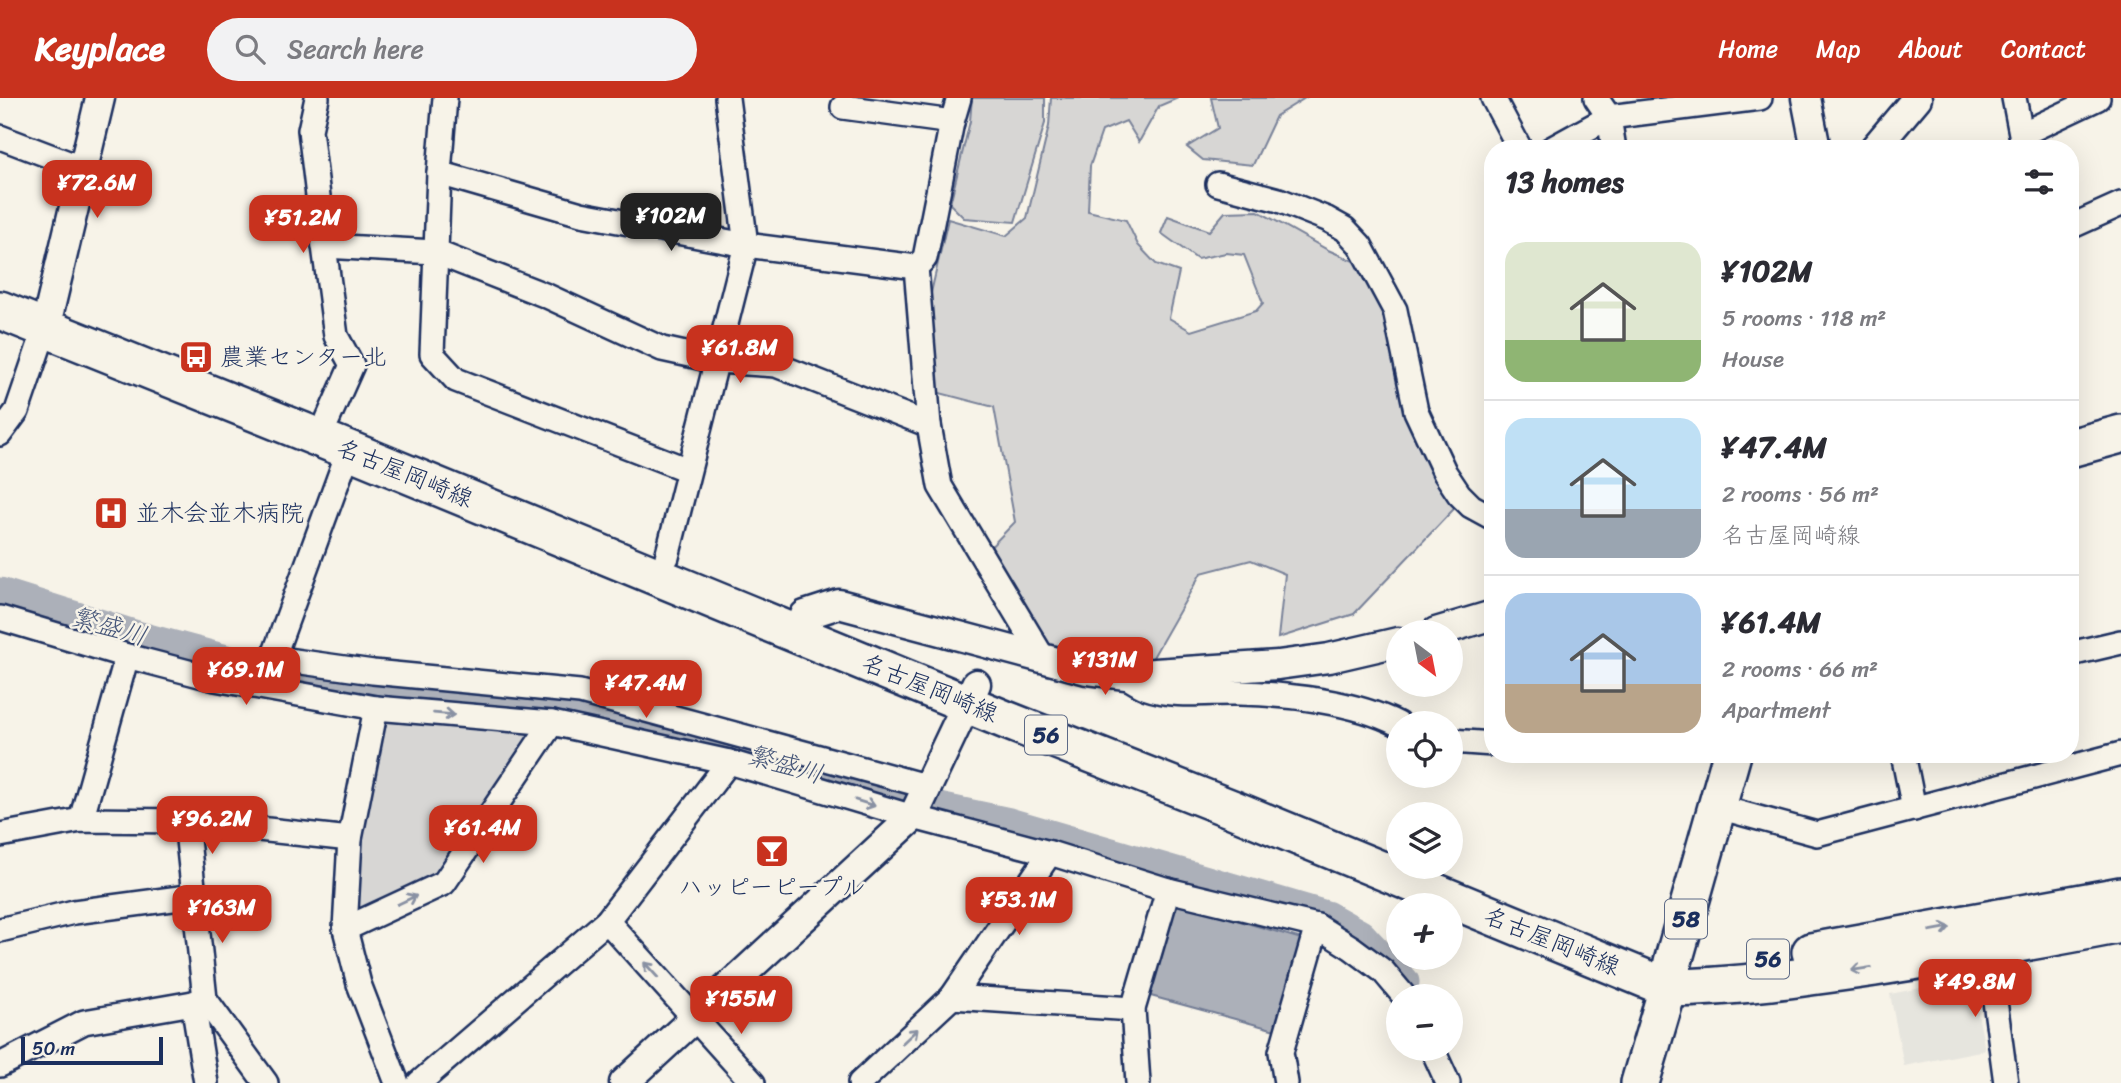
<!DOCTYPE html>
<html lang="en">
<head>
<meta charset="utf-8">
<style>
  :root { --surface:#fff; --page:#f2f2f3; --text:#2b2b33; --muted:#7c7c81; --line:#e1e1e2; --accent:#c8321e }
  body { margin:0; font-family:Sriracha,"Klee One",sans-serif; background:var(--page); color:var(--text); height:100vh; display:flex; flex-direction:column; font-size:26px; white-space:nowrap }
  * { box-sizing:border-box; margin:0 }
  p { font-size:23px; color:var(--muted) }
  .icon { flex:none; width:38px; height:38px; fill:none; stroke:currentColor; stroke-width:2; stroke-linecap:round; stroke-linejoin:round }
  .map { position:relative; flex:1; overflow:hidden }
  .sheet { position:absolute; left:1484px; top:42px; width:595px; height:623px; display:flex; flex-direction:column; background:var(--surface); border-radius:28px; box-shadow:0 7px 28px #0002 }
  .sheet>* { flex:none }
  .needle { width:46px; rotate:148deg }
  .tools { position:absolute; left:1386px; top:522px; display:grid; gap:14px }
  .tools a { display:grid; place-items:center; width:77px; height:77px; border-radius:50%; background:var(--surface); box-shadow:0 7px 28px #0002; font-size:35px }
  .scale { position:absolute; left:21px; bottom:18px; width:142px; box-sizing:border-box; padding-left:7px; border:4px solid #1b2f5e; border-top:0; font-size:19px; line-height:24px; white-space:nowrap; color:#1b2f5e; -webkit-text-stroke:5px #f7f3e8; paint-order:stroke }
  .price { position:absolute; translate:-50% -60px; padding:0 16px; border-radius:14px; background:var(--accent); color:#fff; font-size:23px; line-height:46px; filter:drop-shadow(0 2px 4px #0008) }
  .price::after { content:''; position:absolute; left:50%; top:42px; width:21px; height:16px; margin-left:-10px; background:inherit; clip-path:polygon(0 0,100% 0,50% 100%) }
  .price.selected { background:#222; color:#fff }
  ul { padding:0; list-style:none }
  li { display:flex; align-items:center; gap:21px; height:175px; padding:0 21px }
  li+li { border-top:2px solid var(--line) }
  li span { display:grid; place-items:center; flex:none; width:196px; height:140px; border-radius:21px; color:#555 }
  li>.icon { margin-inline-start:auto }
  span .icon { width:84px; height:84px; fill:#fffc; stroke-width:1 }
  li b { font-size:30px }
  h2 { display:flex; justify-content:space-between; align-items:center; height:84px; padding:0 21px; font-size:30px }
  header { display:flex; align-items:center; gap:42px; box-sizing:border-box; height:98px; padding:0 35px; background:var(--accent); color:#fff }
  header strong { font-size:33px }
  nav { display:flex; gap:38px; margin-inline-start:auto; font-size:24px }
  .search { width:490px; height:63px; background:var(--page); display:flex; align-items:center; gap:18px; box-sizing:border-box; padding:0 24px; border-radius:38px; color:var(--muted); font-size:26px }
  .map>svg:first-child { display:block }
  .built { fill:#e6e5de }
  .green { fill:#d7d6d4; stroke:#798299; stroke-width:2 }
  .water { fill:#acb0b9; stroke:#727c95; stroke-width:2 }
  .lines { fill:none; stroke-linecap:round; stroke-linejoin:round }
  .river { stroke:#acb0b9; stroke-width:33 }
  .minor-casing { stroke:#1b2f5e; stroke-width:28 }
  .tertiary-casing { stroke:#1b2f5e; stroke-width:33 }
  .primary-casing { stroke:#1b2f5e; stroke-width:42 }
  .minor { stroke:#f7f3e8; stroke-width:23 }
  .tertiary { stroke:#f7f3e8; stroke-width:28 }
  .primary { stroke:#f7f3e8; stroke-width:37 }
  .oneway { stroke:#8991a3 }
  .labels { text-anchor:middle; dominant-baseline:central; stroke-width:5; stroke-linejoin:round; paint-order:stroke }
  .shield { fill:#f7f3e8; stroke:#5d6a87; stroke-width:2 }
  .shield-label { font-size:23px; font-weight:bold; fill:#1b2f5e }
  .poi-label { font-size:24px; fill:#1b2f5e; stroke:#f7f3e8; text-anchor:start }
  .street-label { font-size:24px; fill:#1b2f5e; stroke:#f7f3e8 }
  .water-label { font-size:26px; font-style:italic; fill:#465679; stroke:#f7f3e8 }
</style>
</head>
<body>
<header>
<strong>Keyplace</strong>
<div class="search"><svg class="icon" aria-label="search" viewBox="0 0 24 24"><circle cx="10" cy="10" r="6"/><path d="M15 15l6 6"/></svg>Search here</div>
<nav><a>Home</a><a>Map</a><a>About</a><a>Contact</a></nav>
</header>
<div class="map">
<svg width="2121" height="985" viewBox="0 0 2121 985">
  <rect width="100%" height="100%" fill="#f7f3e8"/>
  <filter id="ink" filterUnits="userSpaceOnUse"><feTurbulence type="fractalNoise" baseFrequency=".0143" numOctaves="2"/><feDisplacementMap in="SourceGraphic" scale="14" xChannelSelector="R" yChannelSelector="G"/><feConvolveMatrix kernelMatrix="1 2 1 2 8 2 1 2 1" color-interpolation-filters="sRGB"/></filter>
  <g filter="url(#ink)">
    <polygon class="built" points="1971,880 1985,952 1904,968 1890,896"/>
    <g class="green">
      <polygon points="972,0 1045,0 1045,25 1015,124 964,120 950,106 970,23"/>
      <polygon points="1051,0 1178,0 1159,8 1139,44 1126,23 1102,33 1090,68 1088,113 1126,122 1138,147 1156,166 1179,174 1169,220 1191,233 1256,213 1263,205 1244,157 1226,155 1197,161 1161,135 1168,118 1209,133 1225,114 1258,113 1328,152 1356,164 1388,208 1404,308 1469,395 1354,516 1278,540 1285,476 1251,462 1201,475 1152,561 1034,544 981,459 1015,424 994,309 932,293 928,208 948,121 1006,138 1027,120 1049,28"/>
      <polygon points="1211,0 1305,0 1276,18 1253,67 1203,62 1187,49 1218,30"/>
      <polygon points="378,614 547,627 443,783 354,826 352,741"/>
    </g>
    <polygon class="water" points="1174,804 1305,842 1279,933 1147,897"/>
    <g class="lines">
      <polyline class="river" points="0,496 140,540 271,575 599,611 943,712 1009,726 1326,819 1360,838 1403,884"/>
      <g class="minor-casing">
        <g id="minor">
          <polyline points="317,0 310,32 324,148 336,238 352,267 328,321"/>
          <polyline points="445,0 439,75 432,256 456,282 688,372"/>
          <polyline points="1493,0 1520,51"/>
          <polyline points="1596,0 1609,19 1760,0"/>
          <polyline points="2014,0 2024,51"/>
          <polyline points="843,9 952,24"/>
          <polyline points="2022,36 2098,0"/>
          <polyline points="0,39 84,71"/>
          <polyline points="1551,51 1609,19 1614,51"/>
          <polyline points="439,75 581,116 746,147 916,169"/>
          <polyline points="1218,86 1279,102 1327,121 1345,131 1360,147 1395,212 1416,313 1445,375 1459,396 1471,408 1493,420"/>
          <polyline points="2070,129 2121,106"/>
          <polyline points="324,148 435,154 547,198 662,251 717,263 776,267 929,327 940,388 1043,560"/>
          <polyline points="929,327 916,169 925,160 952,24 959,0"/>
          <polyline points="0,336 17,313 45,231"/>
          <polyline points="349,352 273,560 373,574 580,594 929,689"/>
          <polyline points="667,459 746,147 727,0"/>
          <polyline points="0,520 127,558 215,581 376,610 552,625 729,664 913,719 1050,755 1168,792 1317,828 1352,850 1383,873 1404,898"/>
          <polyline points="2070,556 2121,544"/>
          <path d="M1124,577C1131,581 1139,587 1147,590C1175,600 1210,594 1239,595C1287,596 1356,604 1398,626"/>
          <polyline points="376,610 350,741 345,831 359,886 397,985"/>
          <polyline points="1451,643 1493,646"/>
          <polyline points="1903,656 1914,711"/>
          <polyline points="1718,709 1817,736 2121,656"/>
          <polyline points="81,722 127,558"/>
          <polyline points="186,723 205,901 266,985"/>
          <polyline points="0,737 81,722 186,723 350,741"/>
          <polyline points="607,823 753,985"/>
          <polyline points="345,831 444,785 552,625"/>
          <polyline points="0,832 74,814 195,798"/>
          <polyline points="1988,851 2006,985"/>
          <polyline points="952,899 1050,755"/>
          <polyline points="193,905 206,985"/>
          <polyline points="1432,950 1448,985"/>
          <polyline points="0,967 84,924 193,905 205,901"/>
          <polyline points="419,985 607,823 729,664"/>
          <polyline points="860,985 952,899 1133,911"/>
          <polyline points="1138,985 1133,911 1168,792"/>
          <polyline points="1286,985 1281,954 1317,828"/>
        </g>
      </g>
      <g class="tertiary-casing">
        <g id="tertiary">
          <polyline points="1806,0 1816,51"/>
          <polyline points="1874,51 1917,0"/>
          <polyline points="45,231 100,0"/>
          <polyline points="805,517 839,506 1087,572 1124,577 1278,567 1329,560 1398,544"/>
          <polyline points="1436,534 1493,517"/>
          <polyline points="624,985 913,719 976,586"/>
        </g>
      </g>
      <g class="primary-casing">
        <g id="primary">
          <path d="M0,212L349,352L1006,622L1232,711L1668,890C1738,889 1806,879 1875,869C1957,856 2039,842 2121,826"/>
          <polyline points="2070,350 2121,336"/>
          <polyline points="1811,854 2121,798"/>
          <polyline points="1640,985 1668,890 1673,864 1732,656"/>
        </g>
      </g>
      <use href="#minor" class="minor"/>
      <use href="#tertiary" class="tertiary"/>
      <use href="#primary" class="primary"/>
    </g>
    <defs><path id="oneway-shaft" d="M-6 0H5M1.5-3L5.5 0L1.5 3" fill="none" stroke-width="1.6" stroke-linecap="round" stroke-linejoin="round" transform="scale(1.75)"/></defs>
    <g class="oneway">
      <use href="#oneway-shaft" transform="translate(444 616) rotate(5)"/>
      <use href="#oneway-shaft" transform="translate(865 705) rotate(17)"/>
      <use href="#oneway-shaft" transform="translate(407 802) rotate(-25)"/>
      <use href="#oneway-shaft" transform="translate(1940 831) rotate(-10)"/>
      <use href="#oneway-shaft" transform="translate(1861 871) rotate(171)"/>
      <use href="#oneway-shaft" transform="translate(651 872) rotate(-132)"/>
      <use href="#oneway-shaft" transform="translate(910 938) rotate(-43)"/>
    </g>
  </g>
  <defs>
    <g id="bus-square" transform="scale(1.75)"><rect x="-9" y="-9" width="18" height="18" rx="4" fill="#c8321e" stroke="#f7f3e8"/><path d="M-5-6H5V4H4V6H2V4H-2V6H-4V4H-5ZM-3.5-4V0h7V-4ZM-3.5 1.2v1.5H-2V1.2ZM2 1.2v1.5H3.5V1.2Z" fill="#fff"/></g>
    <g id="hospital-square" transform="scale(1.75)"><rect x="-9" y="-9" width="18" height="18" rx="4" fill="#c8321e" stroke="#f7f3e8"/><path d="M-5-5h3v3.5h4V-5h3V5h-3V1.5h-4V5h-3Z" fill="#fff"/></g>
    <g id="bar-square" transform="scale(1.75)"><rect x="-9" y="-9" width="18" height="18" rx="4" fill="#c8321e" stroke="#f7f3e8"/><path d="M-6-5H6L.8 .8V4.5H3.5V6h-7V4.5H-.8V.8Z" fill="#fff"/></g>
  </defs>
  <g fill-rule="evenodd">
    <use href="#bus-square" x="196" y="259"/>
    <use href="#hospital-square" x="111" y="415"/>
    <use href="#bar-square" x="772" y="753"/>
  </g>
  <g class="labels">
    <g class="shield">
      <rect x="1025" y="617.5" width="42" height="39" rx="5"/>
      <rect x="1665" y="801.5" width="42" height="39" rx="5"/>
      <rect x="1747" y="841.5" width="42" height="39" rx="5"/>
    </g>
    <g class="shield-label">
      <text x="1046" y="637">56</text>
      <text x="1686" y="821">58</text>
      <text x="1768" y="861">56</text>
    </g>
    <g class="poi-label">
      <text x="220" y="259">農業センター北</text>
      <text x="136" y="415">並木会並木病院</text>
      <text x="772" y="789" text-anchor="middle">ハッピーピープル</text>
    </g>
    <g class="street-label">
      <text transform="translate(405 375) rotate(22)">名古屋岡崎線</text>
      <text transform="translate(930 590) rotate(22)">名古屋岡崎線</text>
      <text transform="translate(1552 843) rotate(22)">名古屋岡崎線</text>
    </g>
    <g class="water-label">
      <text transform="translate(109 528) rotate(16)">繁盛川</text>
      <text transform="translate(785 666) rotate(16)">繁盛川</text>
    </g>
  </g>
</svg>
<div class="tools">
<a><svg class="needle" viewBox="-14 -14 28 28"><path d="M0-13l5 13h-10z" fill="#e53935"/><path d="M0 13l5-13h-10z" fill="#7c7c81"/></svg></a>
<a><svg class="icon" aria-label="locate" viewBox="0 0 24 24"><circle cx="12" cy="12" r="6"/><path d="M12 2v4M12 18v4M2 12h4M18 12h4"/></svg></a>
<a><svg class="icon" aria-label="layers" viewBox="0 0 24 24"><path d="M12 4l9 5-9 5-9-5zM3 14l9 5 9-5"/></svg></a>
<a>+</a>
<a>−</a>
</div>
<div class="scale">50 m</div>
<b class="price" style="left:97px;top:122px">¥72.6M</b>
<b class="price selected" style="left:671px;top:155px">¥102M</b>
<b class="price" style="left:303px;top:157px">¥51.2M</b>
<b class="price" style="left:740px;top:287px">¥61.8M</b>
<b class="price" style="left:1105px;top:599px">¥131M</b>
<b class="price" style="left:246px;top:609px">¥69.1M</b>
<b class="price" style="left:646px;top:622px">¥47.4M</b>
<b class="price" style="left:212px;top:758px">¥96.2M</b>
<b class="price" style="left:483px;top:767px">¥61.4M</b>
<b class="price" style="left:1019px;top:839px">¥53.1M</b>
<b class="price" style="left:222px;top:847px">¥163M</b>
<b class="price" style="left:1975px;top:921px">¥49.8M</b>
<b class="price" style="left:741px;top:938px">¥155M</b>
<section class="sheet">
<h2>13 homes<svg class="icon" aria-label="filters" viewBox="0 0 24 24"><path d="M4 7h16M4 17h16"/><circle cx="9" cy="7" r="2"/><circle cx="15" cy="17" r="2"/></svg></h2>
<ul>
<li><span style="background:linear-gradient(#dfe7d0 70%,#8fb573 0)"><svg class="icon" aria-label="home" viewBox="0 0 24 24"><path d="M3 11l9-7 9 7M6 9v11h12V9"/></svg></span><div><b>¥102M</b><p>5 rooms · 118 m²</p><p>House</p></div></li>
<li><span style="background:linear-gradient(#bfe0f5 65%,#9aa5b1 0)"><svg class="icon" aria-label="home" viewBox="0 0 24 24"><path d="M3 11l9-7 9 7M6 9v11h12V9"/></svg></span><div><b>¥47.4M</b><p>2 rooms · 56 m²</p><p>名古屋岡崎線</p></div></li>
<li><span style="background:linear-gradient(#a9c7e8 65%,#b9a48a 0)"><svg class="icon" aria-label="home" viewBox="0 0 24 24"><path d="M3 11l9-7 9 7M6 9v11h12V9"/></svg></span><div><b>¥61.4M</b><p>2 rooms · 66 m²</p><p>Apartment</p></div></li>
</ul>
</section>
</div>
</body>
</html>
